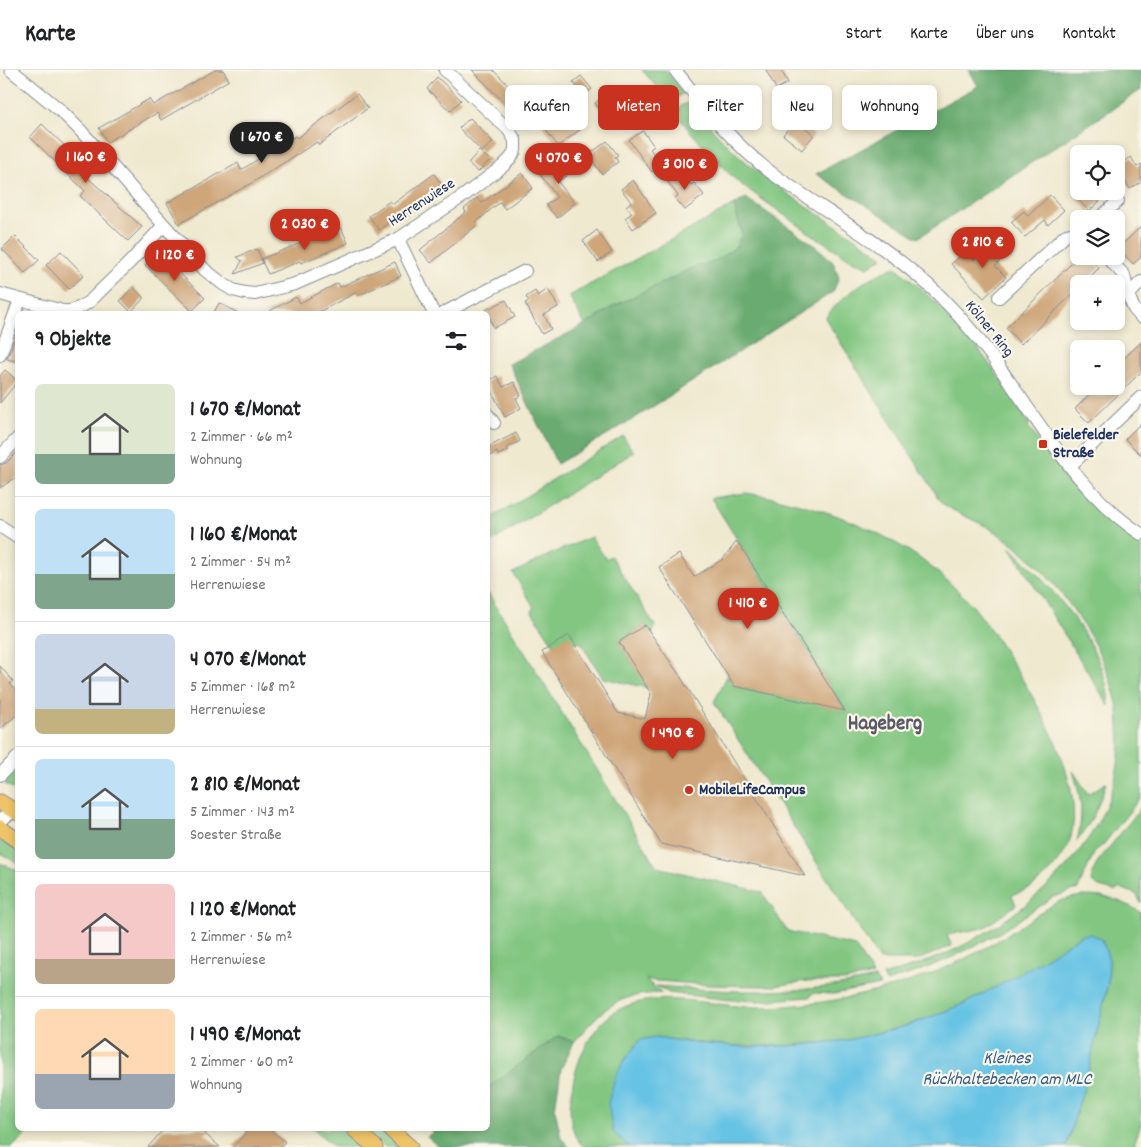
<!DOCTYPE html>
<html lang="de">
<head>
<meta charset="utf-8">
<style>
  :root { --surface:#fff; --page:#f2f2f2; --text:#202124; --muted:#757577; --line:#e0e0e0; --accent:#c8321e }
  body { margin:0; font-family:Dekko,sans-serif; background:var(--page); color:var(--text); height:100vh; display:flex; flex-direction:column; font-size:19px; white-space:nowrap }
  * { box-sizing:border-box; margin:0 }
  p { font-size:16px; color:var(--muted) }
  .icon { flex:none; width:28px; height:28px; fill:none; stroke:currentColor; stroke-width:2; stroke-linecap:round; stroke-linejoin:round }
  .map { position:relative; flex:1; overflow:hidden }
  .details { position:absolute; left:15px; top:241px; width:475px; height:820px; display:flex; flex-direction:column; background:var(--surface); border-radius:8px; box-shadow:0 2px 8px #0003 }
  .details>* { flex:none }
  .top-card { position:absolute; left:505px; top:15px; width:475px; height:45px; display:flex; gap:10px }
  .fabs { position:absolute; left:1070px; top:75px; display:grid; gap:10px }
  .fabs a { display:grid; place-items:center; width:55px; height:55px; border-radius:8px; background:var(--surface); box-shadow:0 2px 8px #0003; font-size:25px }
  .price { position:absolute; translate:-50% -42px; padding:0 11px; border-radius:18px; background:var(--accent); color:#fff; font-size:16px; line-height:32px; filter:drop-shadow(0 1px 2px #0008) }
  .price::after { content:''; position:absolute; left:50%; top:30px; width:15px; height:11px; margin-left:-8px; background:inherit; clip-path:polygon(0 0,100% 0,50% 100%) }
  .price.on { background:#222; color:#fff }
  ul { padding:0; list-style:none }
  li { display:flex; align-items:center; gap:15px; height:125px; padding:0 20px }
  li+li { border-top:1px solid var(--line) }
  li span { display:grid; place-items:center; flex:none; width:140px; height:100px; border-radius:8px; color:#555 }
  li>.icon { margin-inline-start:auto }
  span .icon { width:60px; height:60px; fill:#fffc; stroke-width:1 }
  li b { font-size:21px }
  h2 { display:flex; justify-content:space-between; align-items:center; height:60px; padding:0 20px; font-size:21px }
  .chip { padding:0 18px; border-radius:8px; background:var(--surface); box-shadow:0 2px 8px #0003; font-size:18px; line-height:45px }
  .chip.on { background:var(--accent); color:#fff }
  header { display:flex; align-items:center; gap:30px; box-sizing:border-box; height:70px; padding:0 25px; background:var(--surface); border-bottom:1px solid var(--line) }
  header strong { font-size:24px }
  nav { display:flex; gap:28px; margin-inline-start:auto; font-size:18px }
  .map>svg:first-child { display:block }
  .green { fill:#82c681; stroke:#4e7a70 }
  .forest { fill:#69ab6f; stroke:#426d66 }
  .water { fill:#66c3e4; stroke:#4079a1 }
  .building { fill:#cea679 }
  .lines { fill:none; stroke-linecap:round; stroke-linejoin:round }
  .minor-casing { stroke:#858c96; stroke-width:14 }
  .major-casing { stroke:#858c96; stroke-width:17 }
  .minor { stroke:#fff; stroke-width:12 }
  .major { stroke:#efc469; stroke-width:15 }
  .poi-dot { fill:#c8321e; stroke:#fbf7ec; stroke-width:2 }
  .labels { text-anchor:middle; dominant-baseline:central; stroke-width:4.5; stroke-linejoin:round; paint-order:stroke }
  .street-label { font-size:16px; fill:#1b2f5e; stroke:#fbf7ec }
  .poi-label { font-size:16px; font-weight:bold; fill:#1b2f5e; stroke:#fbf7ec; text-anchor:start }
  .water-label { font-size:18px; font-style:italic; fill:#325b86; stroke:#fbf7ec }
  .district-label { font-size:21px; font-weight:bold; fill:#5a5967; stroke:#fbf7ec }
</style>
</head>
<body>
<header>
<strong>Karte</strong>
<nav><a>Start</a><a>Karte</a><a>Über uns</a><a>Kontakt</a></nav>
</header>
<div class="map">
<svg width="1141" height="1077" viewBox="0 0 1141 1077">
  <rect width="100%" height="100%" fill="#fbf7ec"/>
  <filter id="ink" filterUnits="userSpaceOnUse"><feTurbulence type="fractalNoise" baseFrequency=".02" numOctaves="2"/><feDisplacementMap in="SourceGraphic" scale="10" xChannelSelector="R" yChannelSelector="G"/><feConvolveMatrix kernelMatrix="1 2 1 2 8 2 1 2 1" color-interpolation-filters="sRGB"/></filter>
  <filter id="wash" filterUnits="userSpaceOnUse"><feTurbulence type="fractalNoise" baseFrequency=".0096" numOctaves="4" result="noise"/><feDisplacementMap in="SourceGraphic" scale="20" xChannelSelector="R" yChannelSelector="G"/><feGaussianBlur stdDeviation="1.12" result="paint"/><feColorMatrix in="noise" values="0 0 0 0 0 0 0 0 0 0 0 0 0 0 0 0 0 1.4 0 .05"/><feComposite in="paint" operator="in"/></filter>
  <g filter="url(#wash)">
    <rect width="100%" height="100%" fill="#efe9cf"/>
    <g class="green">
      <polygon points="642,0 666,0 684,23 674,29 666,20 662,23"/>
      <path d="M690,32C707,53 724,73 745,91C787,127 838,155 883,187L868,197L848,188L807,161L739,113L711,86L676,44L680,41L678,37Z"/>
      <polygon points="734,135 742,164 736,177 714,192 689,199 679,205 612,237 585,255 569,226"/>
      <path d="M896,197C921,219 946,241 968,266C991,294 1010,324 1030,354L1028,356L1052,391L1056,389L1095,436L1117,455L1141,472V727L1103,775L1095,781L1078,819L1053,827L999,863L955,886L914,903L886,912L883,906C908,898 934,890 958,878C1040,836 1128,757 1119,657C1118,648 1119,638 1116,630C1105,586 1082,548 1053,513C1035,492 1013,472 989,458C979,452 947,439 942,433C937,428 934,420 930,414C922,402 914,389 906,377C879,334 852,291 825,248C844,224 867,207 896,197Z"/>
      <polygon points="623,366 634,382 488,474 488,450"/>
      <path d="M746,423C806,432 864,451 915,485C935,499 955,517 972,535C986,551 997,570 1009,588C1037,632 1085,711 1071,766C1067,784 1051,803 1036,814C1030,819 1020,822 1012,825L1016,835L984,858L947,865L952,876L917,890H879L714,632L727,606L734,616L845,640L711,428Z"/>
      <polygon points="591,467 606,489 611,486 655,556 653,563 650,563 645,555 619,572 648,618 603,608 580,572 554,575 532,542 534,537 513,503 551,484"/>
      <path d="M1010,477C1051,516 1107,576 1109,636Z"/>
      <path d="M488,523L657,797L762,822L787,861L855,876L873,905L843,911H807L775,916H759L709,915L646,910L662,923C616,924 602,939 574,972L558,966L488,1018Z"/>
      <polygon points="17,697 17,721 5,714 10,705"/>
      <path d="M1073,701L1088,724L1106,713C1099,735 1091,754 1077,771C1084,742 1081,728 1073,701Z"/>
      <polygon points="1141,738 1141,833 1136,824 1120,818 1115,821 1099,817 1092,812 1092,803 1099,790"/>
      <polygon points="0,771 17,779 17,793 0,783"/>
      <polygon points="0,793 17,800 18,1059 33,1059 12,1077 0,1077"/>
      <path d="M1082,826C1106,826 1121,829 1141,843V1054L1133,1077H1066L1087,1007L1108,913L1109,890L1102,869L1091,864C1050,887 1009,914 965,933C928,949 889,963 849,970C838,972 826,972 815,973C762,979 710,976 657,967L628,1076L629,1077H584C567,1062 569,1033 573,1013C576,996 583,978 593,964C629,909 699,936 754,937C801,937 847,930 892,917C923,908 954,895 983,879C1000,870 1017,859 1034,847C1042,842 1051,835 1060,831C1067,829 1074,827 1082,826Z"/>
      <path d="M875,908L880,915L834,924L812,923L810,927L758,931L731,930L669,923L656,916C732,922 800,926 875,908Z"/>
      <polygon points="314,1059 341,1059 361,1077 334,1077"/>
      <polygon points="365,1059 378,1059 399,1077 385,1077"/>
    </g>
    <g class="forest">
      <polygon points="969,0 1141,0 1141,20 918,168 816,104 978,16"/>
      <polygon points="746,128 816,176 833,192 839,208 833,222 632,350 557,394 509,294 596,249 612,237 679,205 689,199 714,192 736,177 742,163 734,135"/>
      <polygon points="558,966 574,972 561,999 555,1039 561,1068 569,1077 439,1077 427,1067 436,1059 488,1059 488,1018"/>
    </g>
    <polygon class="water" points="1091,864 1102,869 1109,890 1108,913 1087,1007 1066,1077 629,1077 613,1062 608,1033 615,1008 624,991 640,970 656,967 693,973 746,977 790,976 848,970 910,955 966,933 1020,904 1082,865"/>
    <g id="blocks">
      <g class="building">
        <polygon points="215,0 223,0 229,10 161,50 157,43 107,72 99,58 149,29 153,35"/>
        <polygon points="472,0 493,0 538,44 526,55"/>
        <polygon points="766,0 781,0 788,13 776,19"/>
        <polygon points="581,6 592,19 584,25 573,12"/>
        <polygon points="437,7 461,30 450,41 427,19"/>
        <polygon points="611,20 620,32 604,45 595,33"/>
        <polygon points="357,24 368,38 319,75 317,72 250,114 179,154 167,133 238,93 241,100 295,66 297,68"/>
        <polygon points="631,28 637,38 625,46 619,36"/>
        <polygon points="554,34 562,45 571,38 585,56 558,76 536,47"/>
        <polygon points="470,48 493,72 482,82 459,58"/>
        <polygon points="795,49 814,65 802,80 783,65"/>
        <polygon points="42,54 90,100 85,105 142,157 128,171 80,126 85,121 30,67"/>
        <polygon points="643,61 654,76 650,79 661,94 652,102 629,70"/>
        <polygon points="607,71 618,85 615,87 618,92 602,104 588,85"/>
        <polygon points="1116,76 1125,91 1131,87 1137,97 1141,94 1141,112 1130,119 1122,106 1116,110"/>
        <polygon points="479,81 490,90 478,102 468,93"/>
        <polygon points="566,84 576,98 558,112 575,133 557,148 546,135 557,127 539,103"/>
        <polygon points="682,102 691,115 694,113 704,125 685,140 675,128 678,126 668,112"/>
        <polygon points="522,103 533,118 505,139 500,132 475,153 477,155 431,193 420,180 466,142 464,139 477,128 482,133"/>
        <polygon points="434,104 444,118 402,148 400,144 379,160 369,146 390,131 393,134"/>
        <polygon points="633,110 656,143 633,159 625,148 632,143 626,136 631,132 621,119"/>
        <polygon points="1080,121 1094,121 1102,129 1089,141 1075,126"/>
        <polygon points="1050,125 1064,140 1048,155 1045,150 1025,167 1011,152 1024,141 1028,146"/>
        <polygon points="341,157 348,173 301,193 300,191 268,204 261,189"/>
        <polygon points="1141,157 1141,187 1133,194 1118,178"/>
        <polygon points="597,160 612,182 598,192 583,171"/>
        <polygon points="15,166 39,190 25,203 2,179"/>
        <polygon points="1001,172 1010,182 995,196 1006,207 984,228 951,194 966,181 974,190 989,176 993,180"/>
        <polygon points="257,179 263,193 235,204 242,191 237,187"/>
        <polygon points="61,181 84,205 69,219 46,195"/>
        <polygon points="158,182 205,228 192,241 145,195"/>
        <polygon points="1079,186 1087,186 1099,198 1083,214 1079,214 1079,218 1021,274 1006,258"/>
        <polygon points="395,192 401,206 359,225 357,222 315,244 264,244 296,227 300,233 338,213 340,217"/>
        <polygon points="133,217 144,228 131,242 120,231"/>
        <polygon points="548,219 558,237 544,245 551,259 542,264 525,233 529,231 526,227 535,221 538,226"/>
        <polygon points="506,230 515,247 494,258 486,240"/>
        <polygon points="219,233 240,244 213,244"/>
        <polygon points="17,263 18,263 18,292 7,289"/>
        <polygon points="1141,272 1141,302 1089,353 1075,339 1097,316 1116,316 1116,296"/>
        <polygon points="5,300 18,311 0,333 0,306"/>
        <polygon points="497,306 503,317 514,312 521,326 516,328 521,338 505,347 488,314 488,311"/>
        <polygon points="1141,353 1141,385 1125,369"/>
        <polygon points="516,363 520,371 507,378 509,380 498,385 497,382 488,387 488,377"/>
        <polygon points="18,381 18,406 0,418 0,395 6,393"/>
        <polygon points="737,471 845,641 734,616 659,497 679,484 694,507 723,489"/>
        <polygon points="645,555 680,606 805,806 661,774 542,582 569,565 618,643 645,649 651,624 619,572"/>
        <polygon points="0,596 13,611 10,614 18,623 18,644 0,659"/>
        <polygon points="164,1059 210,1059 205,1064 220,1077 148,1077"/>
        <polygon points="249,1059 270,1059 285,1072 280,1077 233,1077"/>
      </g>
    </g>
  </g>
  <g filter="url(#ink)">
    <use href="#blocks" fill-opacity="0" stroke="#858c96" stroke-width="1"/>
    <g class="lines">
      <g class="minor-casing">
        <g id="minor">
          <polyline points="11,0 60,40 81,61 164,155 205,200 223,214 233,220 245,223 255,224 295,214 398,169 462,127 503,96 511,88 515,80 515,70 508,59 445,0"/>
          <path d="M675,0C705,38 734,75 773,104C830,145 890,177 940,226C966,252 989,281 1009,311C1048,366 1083,426 1141,464"/>
          <polyline points="1099,149 1118,131"/>
          <polyline points="398,169 434,244"/>
          <polyline points="1106,186 1124,205 1128,225"/>
          <polyline points="1141,212 1128,225 1134,239 1141,247"/>
          <polyline points="0,224 63,241 71,241 81,237 90,231 130,192 164,155"/>
          <polyline points="999,227 1066,165 1079,162"/>
          <polyline points="442,244 525,201"/>
          <polyline points="0,285 20,230"/>
          <polyline points="488,345 494,353"/>
          <polyline points="0,387 18,368"/>
          <polyline points="1070,396 1141,327"/>
          <polyline points="0,456 18,468"/>
          <polyline points="0,705 18,687"/>
          <polyline points="0,750 18,739"/>
        </g>
      </g>
      <g class="major-casing">
        <g id="major">
          <polyline points="0,732 18,743"/>
          <polyline points="0,758 18,771"/>
          <polyline points="354,1059 375,1077"/>
          <polyline points="390,1059 410,1077"/>
        </g>
      </g>
      <use href="#minor" class="minor"/>
      <use href="#major" class="major"/>
    </g>
  </g>
  <g class="poi-dot">
    <rect x="1038" y="369" width="10" height="10" rx="2.5"/>
    <circle cx="689" cy="720" r="5"/>
  </g>
  <g class="labels">
    <g class="street-label">
      <text transform="translate(422 133) rotate(-33)">Herrenwiese</text>
      <text transform="translate(989 259) rotate(51)">Kölner Ring</text>
    </g>
    <g class="poi-label">
      <text x="1053" y="365">Bielefelder<tspan x="1053" dy="18">Straße</tspan></text>
      <text x="699" y="720">MobileLifeCampus</text>
    </g>
    <g class="water-label">
      <text x="1007" y="989">Kleines<tspan x="1007" dy="21">Rückhaltebecken am MLC</tspan></text>
    </g>
    <g class="district-label">
      <text x="885" y="655">Hageberg</text>
    </g>
  </g>
</svg>
<div class="fabs">
<a><svg class="icon" aria-label="locate" viewBox="0 0 24 24"><circle cx="12" cy="12" r="6"/><path d="M12 2v4M12 18v4M2 12h4M18 12h4"/></svg></a>
<a><svg class="icon" aria-label="layers" viewBox="0 0 24 24"><path d="M12 4l9 5-9 5-9-5zM3 14l9 5 9-5"/></svg></a>
<a>+</a>
<a>−</a>
</div>
<b class="price on" style="left:262px;top:94px">1 670 €</b>
<b class="price" style="left:86px;top:114px">1 160 €</b>
<b class="price" style="left:559px;top:115px">4 070 €</b>
<b class="price" style="left:685px;top:121px">3 010 €</b>
<b class="price" style="left:305px;top:181px">2 030 €</b>
<b class="price" style="left:983px;top:199px">2 810 €</b>
<b class="price" style="left:175px;top:212px">1 120 €</b>
<b class="price" style="left:748px;top:560px">1 410 €</b>
<b class="price" style="left:673px;top:690px">1 490 €</b>
<div class="top-card">
<a class="chip">Kaufen</a>
<a class="chip on">Mieten</a>
<a class="chip">Filter</a>
<a class="chip">Neu</a>
<a class="chip">Wohnung</a>
</div>
<section class="details">
<h2>9 Objekte<svg class="icon" aria-label="filters" viewBox="0 0 24 24"><path d="M4 7h16M4 17h16"/><circle cx="9" cy="7" r="2"/><circle cx="15" cy="17" r="2"/></svg></h2>
<ul>
<li><span style="background:linear-gradient(#dfe7d0 70%,#7fa58c 0)"><svg class="icon" aria-label="home" viewBox="0 0 24 24"><path d="M3 11l9-7 9 7M6 9v11h12V9"/></svg></span><div><b>1 670 €/Monat</b><p>2 Zimmer · 66 m²</p><p>Wohnung</p></div></li>
<li><span style="background:linear-gradient(#bfe0f5 65%,#7fa58c 0)"><svg class="icon" aria-label="home" viewBox="0 0 24 24"><path d="M3 11l9-7 9 7M6 9v11h12V9"/></svg></span><div><b>1 160 €/Monat</b><p>2 Zimmer · 54 m²</p><p>Herrenwiese</p></div></li>
<li><span style="background:linear-gradient(#c9d6e8 75%,#c2b280 0)"><svg class="icon" aria-label="home" viewBox="0 0 24 24"><path d="M3 11l9-7 9 7M6 9v11h12V9"/></svg></span><div><b>4 070 €/Monat</b><p>5 Zimmer · 168 m²</p><p>Herrenwiese</p></div></li>
<li><span style="background:linear-gradient(#bfe0f5 60%,#7fa58c 0)"><svg class="icon" aria-label="home" viewBox="0 0 24 24"><path d="M3 11l9-7 9 7M6 9v11h12V9"/></svg></span><div><b>2 810 €/Monat</b><p>5 Zimmer · 143 m²</p><p>Soester Straße</p></div></li>
<li><span style="background:linear-gradient(#f6c9c9 75%,#b9a48a 0)"><svg class="icon" aria-label="home" viewBox="0 0 24 24"><path d="M3 11l9-7 9 7M6 9v11h12V9"/></svg></span><div><b>1 120 €/Monat</b><p>2 Zimmer · 56 m²</p><p>Herrenwiese</p></div></li>
<li><span style="background:linear-gradient(#ffd9b3 65%,#9aa5b1 0)"><svg class="icon" aria-label="home" viewBox="0 0 24 24"><path d="M3 11l9-7 9 7M6 9v11h12V9"/></svg></span><div><b>1 490 €/Monat</b><p>2 Zimmer · 60 m²</p><p>Wohnung</p></div></li>
</ul>
</section>
</div>
</body>
</html>
